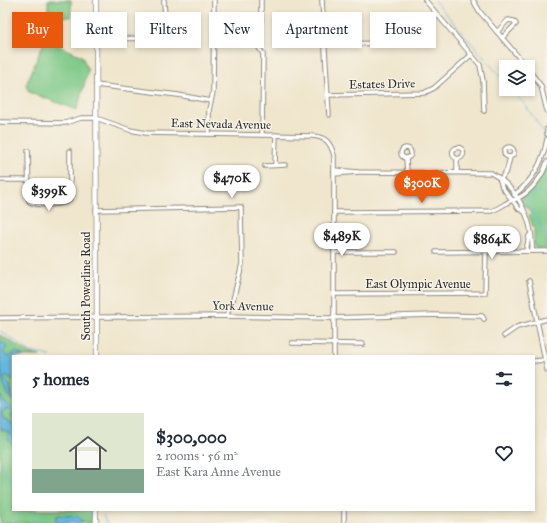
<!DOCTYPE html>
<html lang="en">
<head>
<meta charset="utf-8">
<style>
  :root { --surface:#fff; --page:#f6f6f7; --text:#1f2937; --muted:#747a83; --accent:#ea580c }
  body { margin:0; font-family:"IM FELL Great Primer",serif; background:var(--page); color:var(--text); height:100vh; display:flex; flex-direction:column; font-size:15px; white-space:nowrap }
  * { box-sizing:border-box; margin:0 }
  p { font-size:13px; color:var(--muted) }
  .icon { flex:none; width:22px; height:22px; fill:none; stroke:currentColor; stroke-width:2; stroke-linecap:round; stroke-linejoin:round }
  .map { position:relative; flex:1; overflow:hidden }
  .details { position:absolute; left:12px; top:355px; width:523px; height:156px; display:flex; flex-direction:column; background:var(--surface); border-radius:0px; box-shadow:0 2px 6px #0003 }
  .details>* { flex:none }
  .top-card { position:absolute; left:12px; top:12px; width:523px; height:36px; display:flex; gap:8px }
  .tools { position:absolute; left:499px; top:60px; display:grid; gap:8px }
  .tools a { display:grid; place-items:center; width:36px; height:36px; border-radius:0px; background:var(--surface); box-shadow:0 2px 6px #0003; font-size:20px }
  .price { position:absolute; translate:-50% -34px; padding:0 9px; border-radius:14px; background:#fff; color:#222; font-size:13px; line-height:26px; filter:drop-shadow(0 1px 2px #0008) }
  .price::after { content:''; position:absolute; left:50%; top:24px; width:12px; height:9px; margin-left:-6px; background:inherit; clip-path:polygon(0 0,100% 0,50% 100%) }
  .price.active { background:var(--accent); color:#fff }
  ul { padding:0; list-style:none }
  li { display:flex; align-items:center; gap:12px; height:100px; padding:0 20px }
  li span { display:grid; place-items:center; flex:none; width:112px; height:80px; border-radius:0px; color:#555 }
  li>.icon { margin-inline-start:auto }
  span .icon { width:48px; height:48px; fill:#fffc; stroke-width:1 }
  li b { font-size:17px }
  h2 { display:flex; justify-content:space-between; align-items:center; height:48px; padding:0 20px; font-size:17px }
  .pill { padding:0 14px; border-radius:0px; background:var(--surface); box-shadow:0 2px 6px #0003; font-size:14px; line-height:36px }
  .pill.active { background:var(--accent); color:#fff }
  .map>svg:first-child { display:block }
  .green { fill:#7cc886; stroke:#547a58 }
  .water { fill:#63b7df; stroke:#477185 }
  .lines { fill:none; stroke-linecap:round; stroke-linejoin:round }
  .stream { stroke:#63b7df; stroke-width:1 }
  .minor-casing { stroke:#8e887c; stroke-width:5.5 }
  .tertiary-casing { stroke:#8e887c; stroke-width:6 }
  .minor { stroke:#fff; stroke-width:3.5 }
  .tertiary { stroke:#fff; stroke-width:4.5 }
  .labels { text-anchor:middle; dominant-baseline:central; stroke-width:3; stroke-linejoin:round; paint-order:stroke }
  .street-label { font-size:12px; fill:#2b2b2b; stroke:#f7f3e8 }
</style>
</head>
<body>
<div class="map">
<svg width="547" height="523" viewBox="0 0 547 523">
  <rect width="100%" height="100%" fill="#f7f3e8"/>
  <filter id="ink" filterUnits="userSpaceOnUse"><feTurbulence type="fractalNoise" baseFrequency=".025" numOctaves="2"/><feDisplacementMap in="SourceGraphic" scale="8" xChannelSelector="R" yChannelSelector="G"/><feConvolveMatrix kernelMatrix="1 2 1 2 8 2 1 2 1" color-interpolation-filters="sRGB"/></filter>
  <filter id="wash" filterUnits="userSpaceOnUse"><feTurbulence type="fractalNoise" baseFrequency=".012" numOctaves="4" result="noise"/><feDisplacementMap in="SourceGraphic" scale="16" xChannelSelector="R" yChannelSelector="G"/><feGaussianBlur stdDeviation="0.9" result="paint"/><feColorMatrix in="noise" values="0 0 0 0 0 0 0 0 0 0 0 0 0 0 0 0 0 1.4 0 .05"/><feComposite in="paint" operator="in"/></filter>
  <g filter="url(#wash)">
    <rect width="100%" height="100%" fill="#f0e6cd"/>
    <g class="green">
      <rect x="48" y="0" width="23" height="17"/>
      <polygon points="44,42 51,42 82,56 88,71 77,110 29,92 26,85"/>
      <polygon points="547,165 547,249 537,249 534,247 534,229 529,216 531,214 525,205 522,206 519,201"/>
      <polygon points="0,335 31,354 40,356 13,356 13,510 92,510 92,523 0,523"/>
    </g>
    <g class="water">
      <path d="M0,341L7,346L3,353L8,357L16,352L24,356H13V381L6,376L4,378L10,386L13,401C0,389 0,361 0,341Z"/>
      <polygon points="0,394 3,401 13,409 13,420 10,410 5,409 2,413 3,418 13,424 13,445 7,437 9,433 0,428"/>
      <path d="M60,515C68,518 80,511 82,523H56V516Z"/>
    </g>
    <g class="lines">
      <g class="stream">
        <polyline points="434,0 506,83"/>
        <polyline points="511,89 526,106 544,133"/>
        <polyline points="540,192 532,193 526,201 547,237"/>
        <polyline points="0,331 31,352 50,356"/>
        <polyline points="0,463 13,482"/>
        <polyline points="32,510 40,523"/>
        <polyline points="103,515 106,523"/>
      </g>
    </g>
  </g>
  <g filter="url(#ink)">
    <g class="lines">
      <g class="minor-casing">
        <g id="minor">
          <polyline points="322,0 329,115"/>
          <polyline points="425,0 480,65 483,81 484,111"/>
          <polyline points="473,0 480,12 527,67"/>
          <polyline points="214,28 236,28 244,31 253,39 263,54 262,135"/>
          <polyline points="497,32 508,20 514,21 516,24 502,38"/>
          <path d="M96,39L161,38C168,29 164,11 164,0"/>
          <polyline points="253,39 261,21 261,0"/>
          <path d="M324,44L395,43C415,39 423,29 438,15"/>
          <polyline points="528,69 541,86 547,111"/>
          <polyline points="96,85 178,95 211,101"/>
          <polyline points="328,95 424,93 434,88 471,55"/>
          <path d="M0,122L65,123L81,118H96L130,130L146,133L312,136C326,137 330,142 334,155V356"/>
          <polyline points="547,129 547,134"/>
          <polyline points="209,134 209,110 213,92 214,0"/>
          <circle cx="509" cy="152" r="5"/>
          <circle cx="458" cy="153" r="5.5"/>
          <circle cx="406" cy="153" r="5"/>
          <path d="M28,151L29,201C34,206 64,206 69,200L70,197V151"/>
          <polyline points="406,158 407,172"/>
          <polyline points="457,159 457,171"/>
          <polyline points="275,165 276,135"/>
          <polyline points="265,166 285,165"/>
          <path d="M334,170L358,172L491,173C518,187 534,222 532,251"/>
          <polyline points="334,174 357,172"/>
          <polyline points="0,180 27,180"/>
          <polyline points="500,180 502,187 519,209 523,211"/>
          <polyline points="500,180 507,170 510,157"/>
          <path d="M514,195C533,181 543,163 547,139"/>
          <polyline points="96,210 241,207 242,264 233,300 226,316"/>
          <path d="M334,212L491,211C498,209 503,205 510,201C513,199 516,200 518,198C531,192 543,176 547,162"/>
          <polyline points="526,251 529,236 531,234"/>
          <polyline points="334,252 396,252"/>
          <polyline points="436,252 547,251"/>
          <polyline points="529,281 547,370"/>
          <polyline points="334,294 485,293 486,252"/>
          <polyline points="0,318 226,316 328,318 433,315 482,316 484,319"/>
          <polyline points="504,336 517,327 547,319"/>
          <polyline points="292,343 363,344"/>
          <polyline points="534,361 545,360"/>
          <polyline points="344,510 344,523"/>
        </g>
      </g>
      <g class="tertiary-casing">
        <g id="tertiary">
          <polyline points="96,0 97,356"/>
          <polyline points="96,523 96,510"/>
        </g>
      </g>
      <use href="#minor" class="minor"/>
      <use href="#tertiary" class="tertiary"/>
    </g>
  </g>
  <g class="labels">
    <g class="street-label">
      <text transform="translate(382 84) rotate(-1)">Estates Drive</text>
      <text transform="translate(221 124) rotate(1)">East Nevada Avenue</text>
      <text x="418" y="284">East Olympic Avenue</text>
      <text transform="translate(86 286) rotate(-90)">South Powerline Road</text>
      <text transform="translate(243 306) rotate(1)">York Avenue</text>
    </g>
  </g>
</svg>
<div class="tools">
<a><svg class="icon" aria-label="layers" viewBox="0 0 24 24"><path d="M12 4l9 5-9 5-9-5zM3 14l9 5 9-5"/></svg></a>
</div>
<b class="price" style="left:232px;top:199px">$470K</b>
<b class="price active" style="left:422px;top:204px">$300K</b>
<b class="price" style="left:49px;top:212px">$399K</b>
<b class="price" style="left:342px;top:257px">$489K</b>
<b class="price" style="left:492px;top:260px">$864K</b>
<div class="top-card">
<a class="pill active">Buy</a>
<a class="pill">Rent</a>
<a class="pill">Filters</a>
<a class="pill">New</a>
<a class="pill">Apartment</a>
<a class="pill">House</a>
</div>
<section class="details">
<h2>5 homes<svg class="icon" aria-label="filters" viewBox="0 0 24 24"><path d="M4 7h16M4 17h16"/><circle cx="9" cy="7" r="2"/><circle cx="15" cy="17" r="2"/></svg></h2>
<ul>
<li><span style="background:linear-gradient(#dfe7d0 70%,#7fa58c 0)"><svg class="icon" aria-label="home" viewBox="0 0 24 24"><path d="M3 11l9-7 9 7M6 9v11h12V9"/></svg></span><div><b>$300,000</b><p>2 rooms · 56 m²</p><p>East Kara Anne Avenue</p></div><svg class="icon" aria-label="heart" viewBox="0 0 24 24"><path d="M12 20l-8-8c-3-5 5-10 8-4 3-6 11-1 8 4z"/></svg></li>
</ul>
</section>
</div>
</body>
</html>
